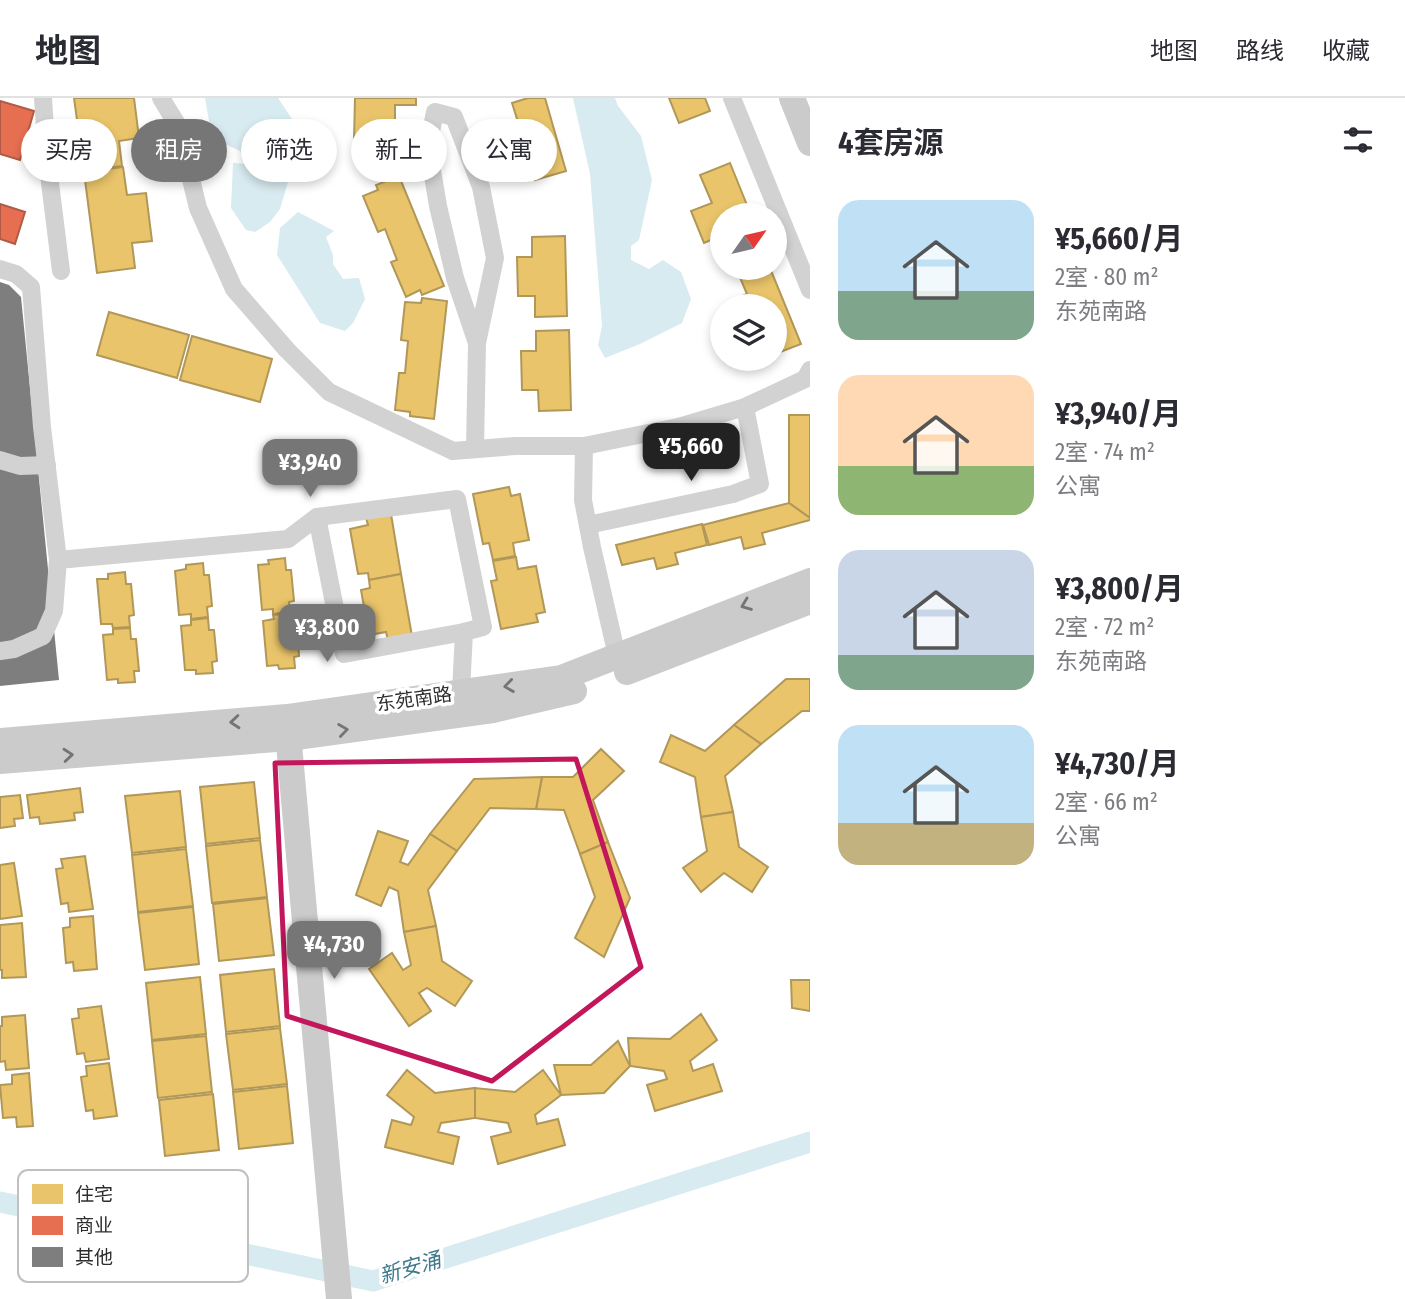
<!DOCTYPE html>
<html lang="zh">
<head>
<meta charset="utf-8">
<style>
  :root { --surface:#fff; --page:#f2f2f3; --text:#2b2b33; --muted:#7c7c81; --line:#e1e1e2; --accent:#767676 }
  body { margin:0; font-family:"Fira Sans Condensed","Noto Sans SC",sans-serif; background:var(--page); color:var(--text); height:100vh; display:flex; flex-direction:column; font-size:26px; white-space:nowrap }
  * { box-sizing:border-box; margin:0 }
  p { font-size:23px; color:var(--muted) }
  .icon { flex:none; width:38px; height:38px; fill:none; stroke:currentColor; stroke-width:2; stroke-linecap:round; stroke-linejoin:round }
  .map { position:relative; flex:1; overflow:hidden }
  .details { display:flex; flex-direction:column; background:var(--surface); width:595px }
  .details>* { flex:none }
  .top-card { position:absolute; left:21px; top:21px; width:665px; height:63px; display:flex; gap:14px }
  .needle { width:46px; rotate:56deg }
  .fabs { position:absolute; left:710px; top:105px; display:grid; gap:14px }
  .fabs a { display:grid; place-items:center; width:77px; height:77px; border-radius:50%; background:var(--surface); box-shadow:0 4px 10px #0003; font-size:35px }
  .price { position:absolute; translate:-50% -60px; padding:0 16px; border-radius:14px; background:var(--accent); color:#fff; font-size:23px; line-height:46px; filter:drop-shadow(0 2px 4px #0008) }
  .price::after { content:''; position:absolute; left:50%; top:42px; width:21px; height:16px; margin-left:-10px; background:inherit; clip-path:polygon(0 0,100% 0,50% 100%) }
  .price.current { background:#222; color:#fff }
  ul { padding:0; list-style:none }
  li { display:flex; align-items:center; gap:21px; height:175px; padding:0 28px }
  li span { display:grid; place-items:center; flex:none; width:196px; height:140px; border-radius:21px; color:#555 }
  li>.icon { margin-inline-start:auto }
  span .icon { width:84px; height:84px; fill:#fffc; stroke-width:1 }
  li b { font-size:30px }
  h2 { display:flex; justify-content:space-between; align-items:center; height:84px; padding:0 28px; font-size:30px }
  .pill { padding:0 24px; border-radius:32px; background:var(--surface); box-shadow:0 4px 10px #0003; font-size:24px; line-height:63px }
  .pill.current { background:var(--accent); color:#fff }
  header { display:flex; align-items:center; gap:42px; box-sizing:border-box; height:98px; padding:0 35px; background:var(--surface); border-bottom:2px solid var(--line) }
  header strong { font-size:33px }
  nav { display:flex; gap:38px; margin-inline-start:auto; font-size:24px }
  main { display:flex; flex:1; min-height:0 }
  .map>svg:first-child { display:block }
  .water { fill:#d8ebf0 }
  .homes { fill:#e9c46a; stroke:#b19758; stroke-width:2 }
  .shops { fill:#e76f51; stroke:#af5b46; stroke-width:2 }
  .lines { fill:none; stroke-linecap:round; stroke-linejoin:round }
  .canal { stroke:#d8ebf0; stroke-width:21 }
  .building { fill:#7e7e7e }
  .street { stroke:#d2d2d2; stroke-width:18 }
  .secondary { stroke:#cbcbcb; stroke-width:26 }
  .oneway { stroke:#747474 }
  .marked { fill:none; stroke:#c2185b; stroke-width:5; stroke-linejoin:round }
  .labels { text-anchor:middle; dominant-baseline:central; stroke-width:7; stroke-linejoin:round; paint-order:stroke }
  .street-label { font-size:19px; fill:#2d2d2d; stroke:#fff }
  .water-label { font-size:21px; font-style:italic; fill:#3f7a8c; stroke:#fff }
  .key { fill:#fff; stroke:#c0c0c0; stroke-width:2 }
  .key-label { font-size:19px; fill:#2d2d2d }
</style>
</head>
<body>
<header>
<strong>地图</strong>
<nav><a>地图</a><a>路线</a><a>收藏</a></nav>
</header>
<main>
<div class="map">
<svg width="810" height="1201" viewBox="0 0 810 1201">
  <rect width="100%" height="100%" fill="#fff"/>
  <g class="water">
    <polygon points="205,0 278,0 302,36 280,111 270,124 255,134 246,132 231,110 233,65 248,66 240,53 225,46 210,29"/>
    <polygon points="573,0 615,0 618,8 641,38 652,82 639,142 631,148 631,162 649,171 663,162 681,174 691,201 682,225 640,246 605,260 598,247 602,228 590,76"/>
    <polygon points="298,114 334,133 326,139 333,157 333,166 343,181 359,180 365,201 353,225 345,233 320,225 277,157 280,130"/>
  </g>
  <g class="homes">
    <polygon points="74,0 134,0 139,40 119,43 122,68 84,73"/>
    <polygon points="355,0 416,0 416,7 395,7 395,43 354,42"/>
    <polygon points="528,0 545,0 566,73 535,82 530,61 514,66 503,28 518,24 512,5"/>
    <polygon points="669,0 705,0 710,13 679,25"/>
    <polygon points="730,65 751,117 723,117 723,137 704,145 691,113 712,105 700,77"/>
    <polygon points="123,69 127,97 146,95 152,143 132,145 135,170 97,175 84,74"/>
    <polygon points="399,78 444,188 422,197 420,192 406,199 391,164 397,162 385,131 378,134 363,98 378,92 376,87"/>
    <polygon points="565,138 567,218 535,219 535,198 518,198 517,159 532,159 532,139"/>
    <polygon points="736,170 770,170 801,246 775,256 775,208 728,208 727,204 747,196"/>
    <polygon points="422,200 447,203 434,321 410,318 410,314 395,312 399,275 405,275 408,243 401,242 405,204 421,205"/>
    <polygon points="109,214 189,237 177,280 97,257"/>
    <polygon points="569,232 571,312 539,313 538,292 522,292 521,253 536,253 536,233"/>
    <polygon points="192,238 272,261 260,304 180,282"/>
    <polygon points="789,317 810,317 810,420 789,405"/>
    <polygon points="509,389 511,398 520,396 529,442 513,445 515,458 493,462 489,445 483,446 473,396"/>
    <polygon points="789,405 810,420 810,422 762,435 765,446 744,451 741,439 709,447 703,427"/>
    <polygon points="391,416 401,476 369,482 368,475 358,476 350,431 368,427 366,420"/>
    <polygon points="702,426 707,447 675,455 678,466 657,471 654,460 622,467 616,447"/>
    <polygon points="516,459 518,471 536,468 545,514 536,516 538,524 501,531 491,483 497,482 493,463"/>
    <polygon points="285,460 286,472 291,472 294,503 289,504 290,514 273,516 273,511 262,512 258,467 269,466 268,462"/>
    <polygon points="203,465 204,477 209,477 212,508 207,509 208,519 191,521 191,516 179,517 175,473 186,471 186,467"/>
    <polygon points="125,474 126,486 131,486 134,517 129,518 130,529 113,530 112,526 101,526 97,481 108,481 108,476"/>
    <polygon points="401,476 412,538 388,542 386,534 369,537 361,492 370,490 369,482"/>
    <polygon points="291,515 291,527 297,527 299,558 294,559 295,570 279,571 278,567 267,568 263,523 274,521 273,517"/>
    <polygon points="208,520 209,532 214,532 217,563 212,564 213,575 196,576 196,572 185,572 181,528 191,527 191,522"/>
    <polygon points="130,530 131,541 136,541 139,573 134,573 135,584 118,585 118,581 107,582 103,537 113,536 113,531"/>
    <polygon points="786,581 810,581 810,613 802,613 761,646 734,627"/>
    <polygon points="734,627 761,646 725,678 733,714 701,719 695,679 660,664 671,637 705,653"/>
    <polygon points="601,651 624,673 593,702 608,744 580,756 564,712 536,711 542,679 573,679"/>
    <polygon points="542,679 536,711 490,710 457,753 430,736 474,681"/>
    <polygon points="254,684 260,740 206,746 200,689"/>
    <polygon points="80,690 83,714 74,715 75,722 40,726 39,719 30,720 27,697"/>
    <polygon points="180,693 186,749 132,755 125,698"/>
    <polygon points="20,697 23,720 14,721 15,728 0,730 0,699"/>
    <polygon points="733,714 739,749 768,769 752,794 724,775 701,794 683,770 707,753 701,719"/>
    <polygon points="378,733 408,743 400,764 408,767 430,736 457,753 428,792 436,828 404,834 398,793 389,789 381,808 356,797"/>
    <polygon points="260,742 267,799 212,805 206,748"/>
    <polygon points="608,744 630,800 604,859 575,840 595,799 580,756"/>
    <polygon points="186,751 193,808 138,814 132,757"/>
    <polygon points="85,758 93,811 69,814 68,805 61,806 56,771 63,770 61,761"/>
    <polygon points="14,765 22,818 0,821 0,767"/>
    <polygon points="267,800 274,857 219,863 213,806"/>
    <polygon points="193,809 199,866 145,872 138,815"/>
    <polygon points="93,818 97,871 74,873 73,864 66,865 63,830 70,829 70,820"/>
    <polygon points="22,825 26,879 2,880 2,872 0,872 0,827"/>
    <polygon points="436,828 442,863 472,883 455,908 427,890 419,895 431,913 409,928 369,871 392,855 403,872 411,867 404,834"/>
    <polygon points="274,871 280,928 226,934 220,877"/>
    <polygon points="200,879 206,936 152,942 146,885"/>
    <polygon points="791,882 810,882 810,913 792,910"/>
    <polygon points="101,908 109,961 86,964 84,955 77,956 72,921 79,920 78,911"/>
    <polygon points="701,916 717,942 690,963 693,973 713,966 722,993 655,1013 647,987 667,981 664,973 630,968 628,940 670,941"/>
    <polygon points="25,917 29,970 6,972 5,963 0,964 0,928 2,928 2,919"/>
    <polygon points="280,930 287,986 233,992 226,936"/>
    <polygon points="206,938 212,994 158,1000 152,943"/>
    <polygon points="618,943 630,968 604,995 561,997 554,967 591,967"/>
    <polygon points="109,965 117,1018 94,1021 93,1012 86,1013 81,979 87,978 86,968"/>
    <polygon points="407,972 435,995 475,990 475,1020 441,1025 438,1034 459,1039 453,1066 385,1049 392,1022 411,1027 414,1019 387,997"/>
    <polygon points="543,972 561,997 535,1017 537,1026 558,1021 565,1047 498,1066 491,1039 511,1034 508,1025 475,1020 475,990 515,994"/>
    <polygon points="29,975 33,1028 17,1029 16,1019 3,1020 0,987 12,986 12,977"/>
    <polygon points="287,988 293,1045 239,1051 233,994"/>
    <polygon points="213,996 219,1052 165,1058 159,1002"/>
  </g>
  <g class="shops">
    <polygon points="0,3 34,13 20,62 0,56"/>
    <polygon points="0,106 25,114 15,146 0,141"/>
  </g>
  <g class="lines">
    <polyline class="canal" points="0,1104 373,1183 810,1044"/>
  </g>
  <polygon class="building" points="0,184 9,187 21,199 59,582 0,588"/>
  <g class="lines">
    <g class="street">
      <polyline points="43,0 47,61 61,173"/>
      <polyline points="161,0 178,28 198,110 234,191 287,252 329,294 453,353 515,348 584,348 583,402 592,449 617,558"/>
      <polyline points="732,0 810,192"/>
      <polyline points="0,171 16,176 31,189 42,329 58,462"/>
      <polyline points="584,348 678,329 745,309 805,281 810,272"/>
      <polyline points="475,351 477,245 495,160 481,89 454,19 435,14 428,48 438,108 455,180 477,245"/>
      <polyline points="0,362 20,368 47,367"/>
      <polyline points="317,419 344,556 464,534"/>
      <polyline points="588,427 733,396 760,386 745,309"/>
      <polyline points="0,553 14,551 43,538 54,513 58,462 288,441 317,419 457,401 483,529 464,534 461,594"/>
    </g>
    <g class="secondary">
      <polyline points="792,0 810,45"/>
      <polyline points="627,574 810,503"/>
      <polyline points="287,624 339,1201"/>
      <polyline points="0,643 287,619 561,580 810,483"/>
      <polyline points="0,663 289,640 493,612 574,593"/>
    </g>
  </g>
  <defs><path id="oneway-chevron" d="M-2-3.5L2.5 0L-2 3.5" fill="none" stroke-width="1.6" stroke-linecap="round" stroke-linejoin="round" transform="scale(1.75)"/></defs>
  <g class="oneway">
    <use href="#oneway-chevron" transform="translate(746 507) rotate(159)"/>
    <use href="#oneway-chevron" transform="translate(509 588) rotate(172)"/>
    <use href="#oneway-chevron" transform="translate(235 624) rotate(175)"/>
    <use href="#oneway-chevron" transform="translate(343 632) rotate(-8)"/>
    <use href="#oneway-chevron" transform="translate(68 657) rotate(-5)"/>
  </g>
  <path class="marked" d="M576,661L641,869L492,983L287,918L275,665Z"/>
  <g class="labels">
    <g class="street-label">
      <text transform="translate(414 601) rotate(-8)">东苑南路</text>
    </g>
    <g class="water-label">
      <text transform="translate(410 1170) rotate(-16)">新安涌</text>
    </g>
  </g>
  <rect x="18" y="1072" width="230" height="112" rx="10" class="key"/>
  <rect x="32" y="1086" width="31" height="20" fill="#e9c46a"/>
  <rect x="32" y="1118" width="31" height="19" fill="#e76f51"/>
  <rect x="32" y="1149" width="31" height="20" fill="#7e7e7e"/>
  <g class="key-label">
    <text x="75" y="1103">住宅</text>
    <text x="75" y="1134">商业</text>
    <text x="75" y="1166">其他</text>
  </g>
</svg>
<div class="fabs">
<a><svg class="needle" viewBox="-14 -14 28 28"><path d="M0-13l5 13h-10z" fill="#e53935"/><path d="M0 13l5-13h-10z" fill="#7c7c81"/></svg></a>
<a><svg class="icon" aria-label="layers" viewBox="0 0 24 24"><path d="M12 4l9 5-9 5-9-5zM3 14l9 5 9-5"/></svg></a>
</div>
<b class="price current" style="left:691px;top:385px">¥5,660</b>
<b class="price" style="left:310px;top:401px">¥3,940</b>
<b class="price" style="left:327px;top:566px">¥3,800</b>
<b class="price" style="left:334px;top:883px">¥4,730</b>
<div class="top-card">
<a class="pill">买房</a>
<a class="pill current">租房</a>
<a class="pill">筛选</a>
<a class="pill">新上</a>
<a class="pill">公寓</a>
</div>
</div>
<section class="details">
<h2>4套房源<svg class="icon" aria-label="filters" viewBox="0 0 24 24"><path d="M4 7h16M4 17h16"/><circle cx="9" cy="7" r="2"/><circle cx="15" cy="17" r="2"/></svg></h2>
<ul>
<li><span style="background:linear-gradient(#bfe0f5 65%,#7fa58c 0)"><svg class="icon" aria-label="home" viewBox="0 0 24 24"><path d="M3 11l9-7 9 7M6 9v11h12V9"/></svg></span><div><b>¥5,660/月</b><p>2室 · 80 m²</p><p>东苑南路</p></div></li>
<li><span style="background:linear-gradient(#ffd9b3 65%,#8fb573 0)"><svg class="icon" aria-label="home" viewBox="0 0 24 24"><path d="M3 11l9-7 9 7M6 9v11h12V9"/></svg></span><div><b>¥3,940/月</b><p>2室 · 74 m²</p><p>公寓</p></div></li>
<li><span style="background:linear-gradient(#c9d6e8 75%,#7fa58c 0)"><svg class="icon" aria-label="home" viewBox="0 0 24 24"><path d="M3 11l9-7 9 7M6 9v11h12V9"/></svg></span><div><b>¥3,800/月</b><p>2室 · 72 m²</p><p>东苑南路</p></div></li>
<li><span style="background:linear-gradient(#bfe0f5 70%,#c2b280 0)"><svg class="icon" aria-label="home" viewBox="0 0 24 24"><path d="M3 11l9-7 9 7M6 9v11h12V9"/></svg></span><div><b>¥4,730/月</b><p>2室 · 66 m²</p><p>公寓</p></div></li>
</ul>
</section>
</main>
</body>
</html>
